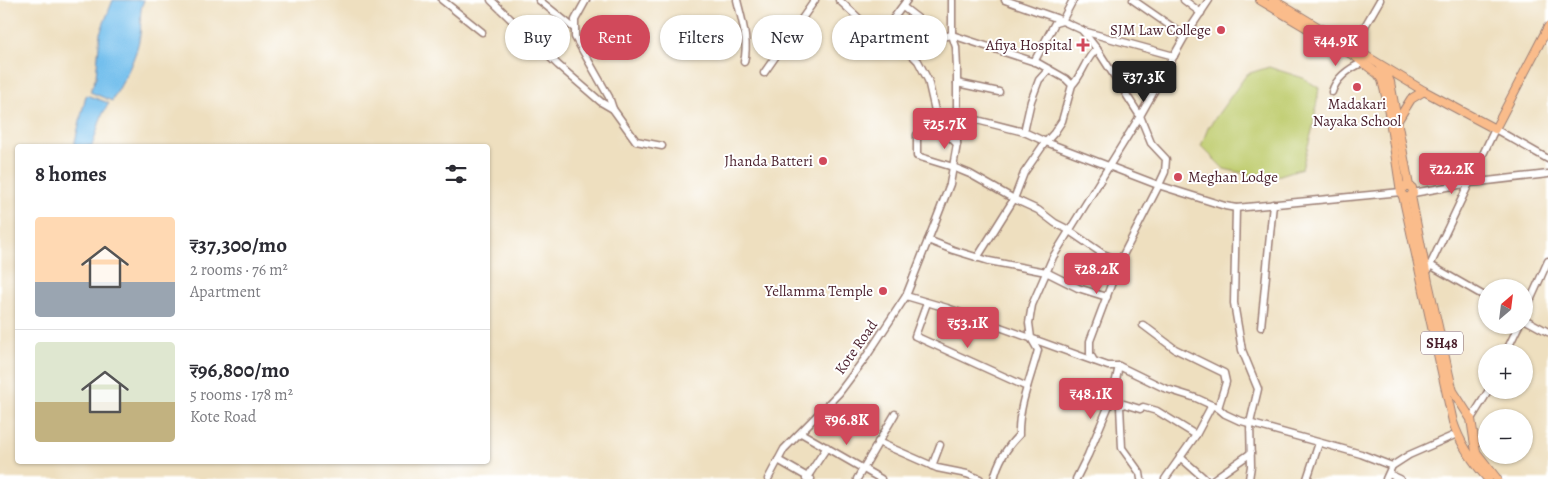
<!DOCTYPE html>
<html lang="en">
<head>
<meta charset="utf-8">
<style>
  :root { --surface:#fff; --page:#f7f7f7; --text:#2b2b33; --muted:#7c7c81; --line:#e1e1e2; --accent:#d1495b }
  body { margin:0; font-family:Alegreya,serif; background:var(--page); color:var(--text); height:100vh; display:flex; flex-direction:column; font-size:19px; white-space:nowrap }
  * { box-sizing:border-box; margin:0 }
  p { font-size:16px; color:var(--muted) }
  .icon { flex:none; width:28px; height:28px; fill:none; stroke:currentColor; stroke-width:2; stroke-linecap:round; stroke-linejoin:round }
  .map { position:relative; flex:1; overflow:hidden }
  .panel { position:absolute; left:15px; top:144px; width:475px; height:320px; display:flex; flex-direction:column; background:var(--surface); border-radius:5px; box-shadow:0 1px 4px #0004 }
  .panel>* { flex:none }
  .banner { position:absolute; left:505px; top:15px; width:475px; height:45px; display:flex; gap:10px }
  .needle { width:32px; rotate:28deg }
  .controls { position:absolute; left:1478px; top:279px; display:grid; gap:10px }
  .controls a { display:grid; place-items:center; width:55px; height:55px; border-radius:50%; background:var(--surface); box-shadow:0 1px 4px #0004; font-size:25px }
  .price { position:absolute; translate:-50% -42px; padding:0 11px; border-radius:5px; background:var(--accent); color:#fff; font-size:16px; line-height:32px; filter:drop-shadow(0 1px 2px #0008) }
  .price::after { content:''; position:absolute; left:50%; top:30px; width:15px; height:11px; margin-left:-8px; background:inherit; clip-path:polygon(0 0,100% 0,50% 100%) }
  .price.selected { background:#222; color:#fff }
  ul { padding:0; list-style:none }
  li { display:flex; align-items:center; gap:15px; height:125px; padding:0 20px }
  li+li { border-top:1px solid var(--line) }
  li span { display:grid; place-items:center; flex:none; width:140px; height:100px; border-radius:5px; color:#555 }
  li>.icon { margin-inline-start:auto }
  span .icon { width:60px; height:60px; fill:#fffc; stroke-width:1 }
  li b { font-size:21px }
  h2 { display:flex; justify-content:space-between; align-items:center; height:60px; padding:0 20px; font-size:21px }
  .tag { padding:0 18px; border-radius:22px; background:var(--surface); box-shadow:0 1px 4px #0004; font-size:18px; line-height:45px }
  .tag.selected { background:var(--accent); color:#fff }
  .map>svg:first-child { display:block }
  .green { fill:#bfcc6e; stroke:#84764c }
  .water { fill:#73bfed; stroke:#5e6f8c }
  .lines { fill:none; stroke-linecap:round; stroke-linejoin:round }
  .minor-casing { stroke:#9c7f75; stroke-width:9 }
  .major-casing { stroke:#9c7f75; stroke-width:10 }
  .minor { stroke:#fff; stroke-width:6 }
  .major { stroke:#fabc8b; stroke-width:8 }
  .poi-dot { fill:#d1495b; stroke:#fff; stroke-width:2 }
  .labels { text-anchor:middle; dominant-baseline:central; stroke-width:4; stroke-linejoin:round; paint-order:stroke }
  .shield { fill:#fff; stroke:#80626b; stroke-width:1 }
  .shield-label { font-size:14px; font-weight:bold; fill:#4a1f2b }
  .poi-label { font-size:15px; fill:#4a1f2b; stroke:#fff; text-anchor:end }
  .street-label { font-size:15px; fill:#4a1f2b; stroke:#fff }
</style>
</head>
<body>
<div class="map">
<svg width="1548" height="479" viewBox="0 0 1548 479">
  <rect width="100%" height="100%" fill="#fff"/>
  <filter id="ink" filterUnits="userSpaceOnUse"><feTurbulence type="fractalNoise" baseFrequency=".02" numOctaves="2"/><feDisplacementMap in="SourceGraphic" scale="10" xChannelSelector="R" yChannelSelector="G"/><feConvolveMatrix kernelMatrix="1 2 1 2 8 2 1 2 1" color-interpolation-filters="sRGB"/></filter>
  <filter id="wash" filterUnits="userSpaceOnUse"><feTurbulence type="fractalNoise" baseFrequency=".0096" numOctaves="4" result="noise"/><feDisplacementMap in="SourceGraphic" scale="20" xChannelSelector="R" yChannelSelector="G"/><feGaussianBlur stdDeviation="1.12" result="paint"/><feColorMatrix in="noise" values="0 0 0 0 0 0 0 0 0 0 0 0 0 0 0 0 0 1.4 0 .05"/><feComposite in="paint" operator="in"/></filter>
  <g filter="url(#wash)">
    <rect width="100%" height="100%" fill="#eedfbf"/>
    <polygon class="green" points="1269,67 1303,78 1319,88 1313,127 1302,168 1268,179 1224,169 1201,146 1208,128 1247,74"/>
    <g class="water">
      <path d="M113,0H144C138,13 142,22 140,35C137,57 123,82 112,101L90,92L96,77L100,33Z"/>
      <polygon points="86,95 109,103 102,115 92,146 74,146"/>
    </g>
  </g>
  <g filter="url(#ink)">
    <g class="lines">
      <g class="minor-casing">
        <g id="minor">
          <polyline points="442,0 482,32"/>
          <polyline points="491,0 558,65 601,102 613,109 636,141 662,146"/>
          <polyline points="539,0 575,29"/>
          <polyline points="586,0 575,20 575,37 609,97 613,109"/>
          <path d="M737,0C742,21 749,41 744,62"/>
          <polyline points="839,0 866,25 905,48 918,61 928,80 936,115 946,133 957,144"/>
          <polyline points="1005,0 1056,18 1082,30 1097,49 1140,116 1151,143 1166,159 1165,172 1158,187 1120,261"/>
          <polyline points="1133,0 1185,36"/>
          <polyline points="1184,0 1201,13"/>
          <polyline points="903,7 942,37 952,35 1038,63 1066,79 1072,85 1062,121 1054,133 1044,144 1024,173 1014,199 1038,210 1055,223 1065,228 1103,254 1120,261 1090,341 1090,354 1094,361 1108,366 1119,366 1164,388 1196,398 1218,408 1225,414 1238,420 1361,454 1392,466"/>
          <polyline points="1083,31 1174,56"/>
          <polyline points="882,34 907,0"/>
          <polyline points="1353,47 1380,0"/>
          <polyline points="1034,62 1055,23 1062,21 1073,0"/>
          <polyline points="764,73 815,0"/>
          <polyline points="957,83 999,92"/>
          <path d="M1072,85C1083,75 1085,58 1097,49"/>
          <path d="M1332,92C1336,78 1350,68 1364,62"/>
          <polyline points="957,115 1024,132 1046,142 1158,185 1225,206 1236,208 1401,192"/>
          <polyline points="1024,132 1031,101 1039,80 1049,69"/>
          <polyline points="917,135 917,156 953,167 970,174 1014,199 977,258"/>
          <polyline points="1413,193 1470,183 1548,174"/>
          <polyline points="1236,208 1234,303 1242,350 1258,389 1250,423 1251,466 1249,479"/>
          <polyline points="928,240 953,250 989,261 1046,272 1078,288 1107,297"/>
          <polyline points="1430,265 1486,297"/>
          <polyline points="1426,274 1495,129 1548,159"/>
          <polyline points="906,296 947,308 1094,361"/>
          <polyline points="927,303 915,336 1027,387"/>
          <polyline points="1524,314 1548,261"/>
          <polyline points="1524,319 1548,332"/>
          <polyline points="1143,325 1175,349 1224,373 1226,382 1218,408"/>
          <polyline points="1261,327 1273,204"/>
          <polyline points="1506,352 1519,325"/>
          <polyline points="1112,398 1120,406 1122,448 1140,473 1141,479"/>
          <polyline points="1120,406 1124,404 1140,409 1143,407 1157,411 1196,435"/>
          <polyline points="1471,419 1489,390"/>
          <polyline points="801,433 881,479"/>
          <polyline points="878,442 937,468 967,474 980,479"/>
          <polyline points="1180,457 1205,479"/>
          <polyline points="778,460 811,479"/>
          <polyline points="932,466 940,445"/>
          <polyline points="1389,474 1400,479"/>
          <polyline points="768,479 784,449 839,393 866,357 906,296 936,220 950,184 957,144 957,68 956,47 952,35 952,0"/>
          <polyline points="806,479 827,447"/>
          <polyline points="857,479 895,414"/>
          <path d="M994,479C998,461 1006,448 1019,435C1018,406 1031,378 1038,350L1031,338L1029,323L1032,305L1053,257L1140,116L1185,36L1209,0"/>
          <polyline points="1076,479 1088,455 1112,398 1119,366"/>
          <polyline points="1165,479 1196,435 1212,405"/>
          <polyline points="1214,479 1251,453"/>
          <polyline points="1307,479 1319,443"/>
          <polyline points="1386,479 1392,466 1409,455 1457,434"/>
        </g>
      </g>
      <g class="major-casing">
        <g id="major">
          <path d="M1260,0L1356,57L1378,74L1382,80L1387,100L1401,192C1402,197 1406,198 1410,197L1413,193L1412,188L1409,186H1405L1402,189"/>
          <polyline points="1273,0 1424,91 1495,129 1548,27"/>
          <polyline points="1381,67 1387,75 1390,82 1409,186"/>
          <polyline points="1398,120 1411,99 1424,91"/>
          <path d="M1403,196L1453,422C1460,444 1473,462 1488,479"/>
          <polyline points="1411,196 1428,282 1451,384 1453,391 1471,419 1476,452 1497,479"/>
        </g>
      </g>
      <use href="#minor" class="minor"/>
      <use href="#major" class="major"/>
    </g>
  </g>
  <g class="poi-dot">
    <circle cx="1221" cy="30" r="5"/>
    <path d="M1080.5 37.5h5v5h5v5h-5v5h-5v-5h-5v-5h5z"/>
    <circle cx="1357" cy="87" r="5"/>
    <circle cx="823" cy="161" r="5"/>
    <circle cx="1178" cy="177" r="5"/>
    <circle cx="883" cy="291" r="5"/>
  </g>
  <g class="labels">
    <rect class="shield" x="1421" y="331.5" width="42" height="23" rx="4"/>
    <g class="shield-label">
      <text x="1442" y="343">SH48</text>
    </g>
    <g class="poi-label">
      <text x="1211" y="30">SJM Law College</text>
      <text x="1072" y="45">Afiya Hospital</text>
      <text x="1357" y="104" text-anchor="middle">Madakari<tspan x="1357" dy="17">Nayaka School</tspan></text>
      <text x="813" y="161">Jhanda Batteri</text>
      <text x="1188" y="177" text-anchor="start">Meghan Lodge</text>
      <text x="873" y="291">Yellamma Temple</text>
    </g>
    <g class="street-label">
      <text transform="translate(856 347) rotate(-55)">Kote Road</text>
    </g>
  </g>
</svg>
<div class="controls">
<a><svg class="needle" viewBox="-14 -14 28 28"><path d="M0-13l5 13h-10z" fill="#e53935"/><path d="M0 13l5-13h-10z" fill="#7c7c81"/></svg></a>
<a>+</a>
<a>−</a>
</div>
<b class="price" style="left:1336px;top:67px">₹44.9K</b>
<b class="price selected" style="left:1144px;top:103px">₹37.3K</b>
<b class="price" style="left:945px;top:150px">₹25.7K</b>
<b class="price" style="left:1452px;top:195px">₹22.2K</b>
<b class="price" style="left:1097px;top:295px">₹28.2K</b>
<b class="price" style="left:968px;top:349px">₹53.1K</b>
<b class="price" style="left:1091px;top:420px">₹48.1K</b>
<b class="price" style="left:847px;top:446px">₹96.8K</b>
<div class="banner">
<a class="tag">Buy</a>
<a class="tag selected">Rent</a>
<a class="tag">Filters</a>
<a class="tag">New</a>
<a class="tag">Apartment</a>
</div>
<section class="panel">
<h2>8 homes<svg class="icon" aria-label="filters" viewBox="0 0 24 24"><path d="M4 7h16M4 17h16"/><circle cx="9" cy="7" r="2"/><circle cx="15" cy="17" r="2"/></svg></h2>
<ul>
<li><span style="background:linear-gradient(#ffd9b3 65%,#9aa5b1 0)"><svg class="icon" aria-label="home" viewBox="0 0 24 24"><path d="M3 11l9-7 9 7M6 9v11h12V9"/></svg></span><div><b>₹37,300/mo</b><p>2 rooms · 76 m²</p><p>Apartment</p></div></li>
<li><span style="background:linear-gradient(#dfe7d0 60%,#c2b280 0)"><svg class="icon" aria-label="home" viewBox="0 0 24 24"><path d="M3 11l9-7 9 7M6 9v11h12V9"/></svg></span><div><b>₹96,800/mo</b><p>5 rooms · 178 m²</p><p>Kote Road</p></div></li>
</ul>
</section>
</div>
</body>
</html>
